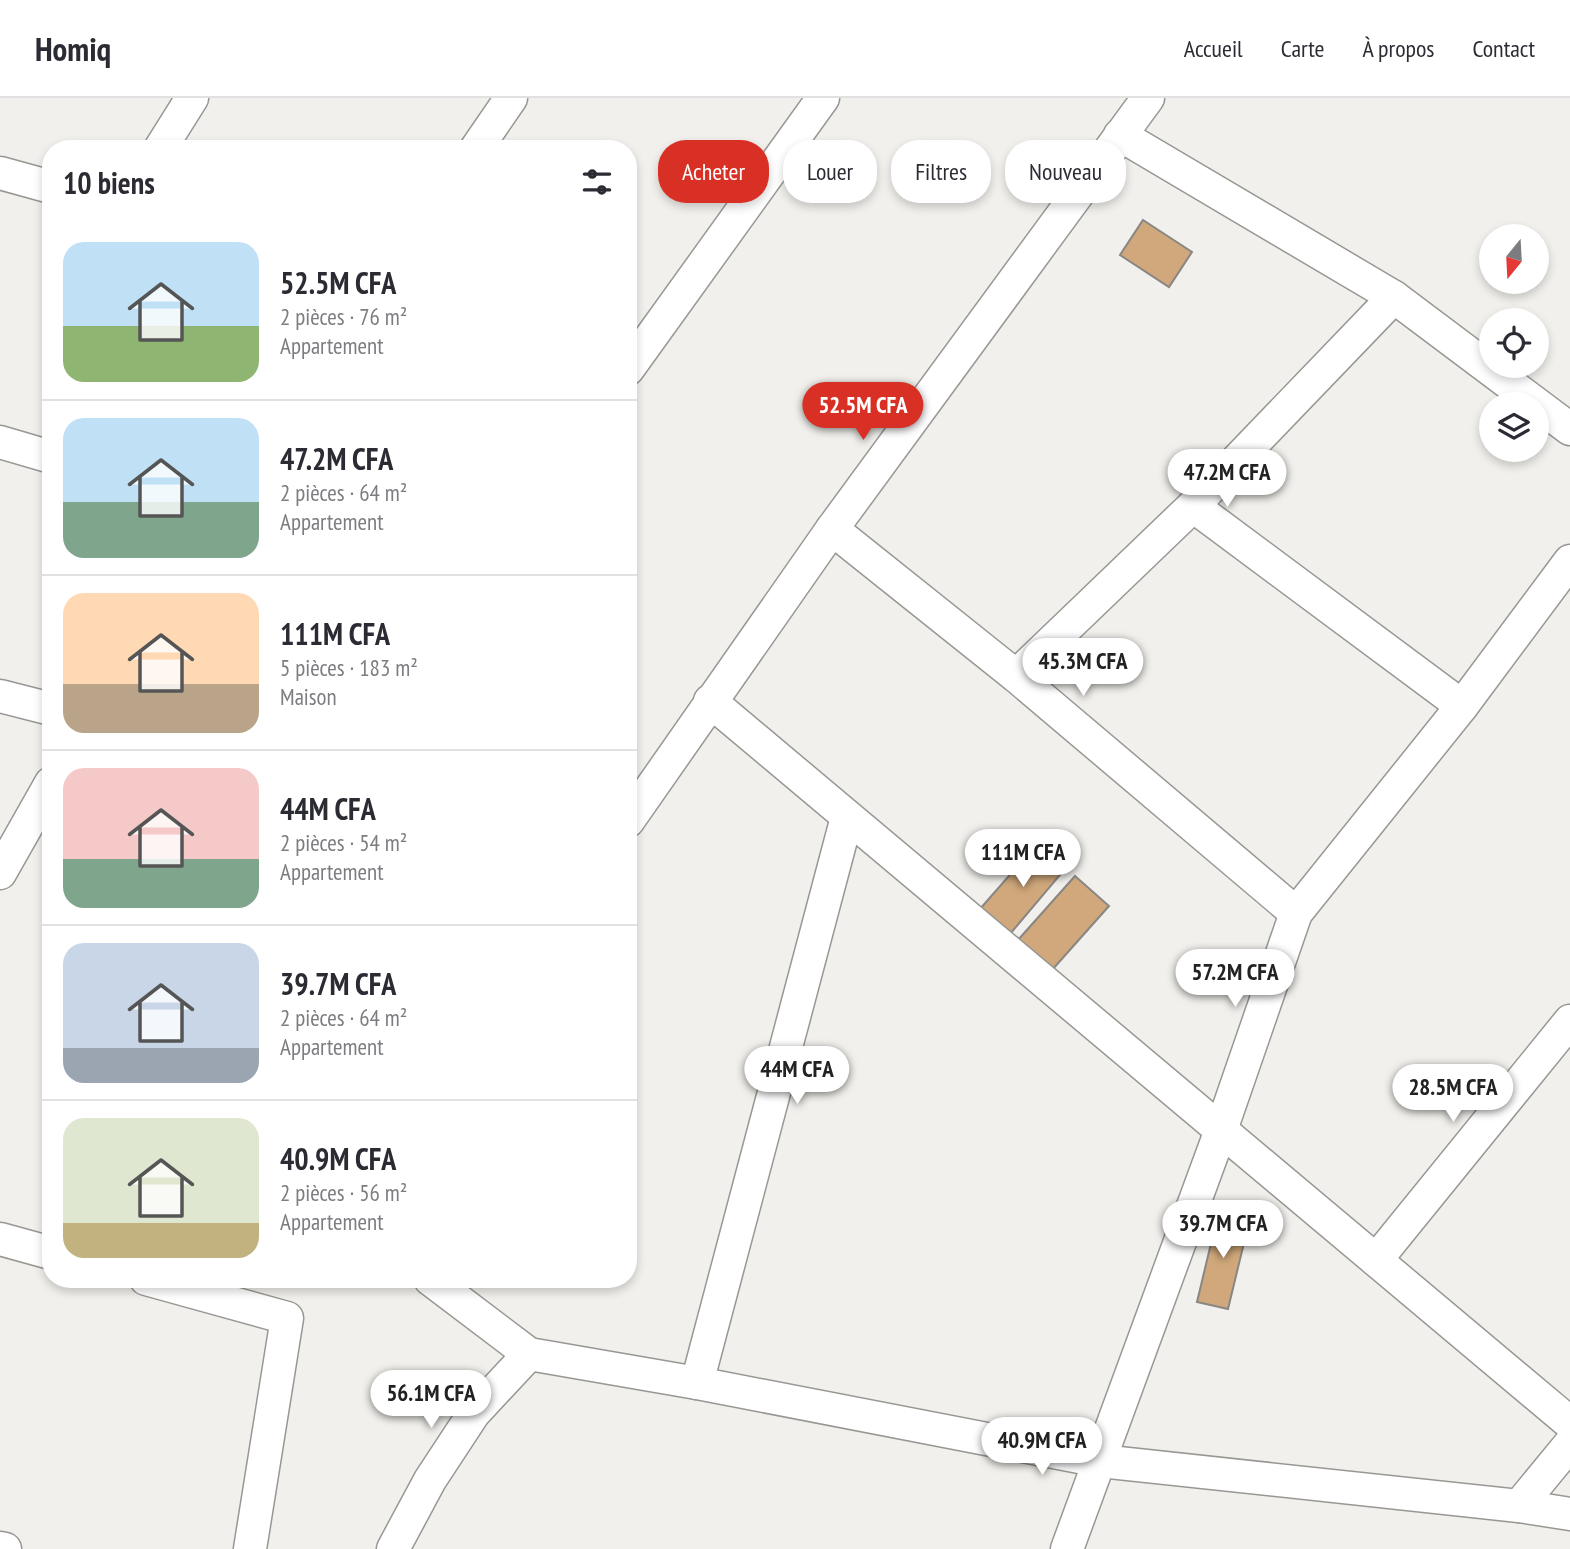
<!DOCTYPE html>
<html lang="fr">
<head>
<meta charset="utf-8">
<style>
  :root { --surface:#fff; --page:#f2f2f3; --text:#2b2b33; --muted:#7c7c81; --line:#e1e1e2; --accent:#d93025 }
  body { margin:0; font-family:"PT Sans Narrow",sans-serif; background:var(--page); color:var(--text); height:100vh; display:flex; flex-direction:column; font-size:26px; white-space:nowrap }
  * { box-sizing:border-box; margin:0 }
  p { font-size:23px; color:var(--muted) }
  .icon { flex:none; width:38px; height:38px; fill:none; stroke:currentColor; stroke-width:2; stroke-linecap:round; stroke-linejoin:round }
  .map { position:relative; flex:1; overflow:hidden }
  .drawer { position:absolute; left:42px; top:42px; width:595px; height:1148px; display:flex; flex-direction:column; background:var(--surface); border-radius:28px; box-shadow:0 4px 10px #0003 }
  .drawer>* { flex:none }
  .top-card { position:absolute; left:658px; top:42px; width:665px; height:63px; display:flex; gap:14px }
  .needle { width:46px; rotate:198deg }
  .fabs { position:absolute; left:1479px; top:126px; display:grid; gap:14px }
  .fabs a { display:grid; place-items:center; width:70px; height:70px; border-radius:50%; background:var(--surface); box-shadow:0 4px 10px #0003; font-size:35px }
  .price { position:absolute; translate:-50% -60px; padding:0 16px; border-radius:24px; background:#fff; color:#222; font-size:23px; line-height:46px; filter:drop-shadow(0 2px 4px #0008) }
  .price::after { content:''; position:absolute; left:50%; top:42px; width:21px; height:16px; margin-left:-10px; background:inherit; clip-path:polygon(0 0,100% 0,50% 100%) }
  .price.selected { background:var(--accent); color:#fff }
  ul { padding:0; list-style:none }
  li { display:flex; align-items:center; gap:21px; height:175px; padding:0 21px }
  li+li { border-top:2px solid var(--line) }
  li span { display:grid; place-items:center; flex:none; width:196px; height:140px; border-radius:21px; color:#555 }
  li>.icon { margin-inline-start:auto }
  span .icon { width:84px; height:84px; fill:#fffc; stroke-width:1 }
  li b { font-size:30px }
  h2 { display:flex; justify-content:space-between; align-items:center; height:84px; padding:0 21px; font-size:30px }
  .chip { padding:0 24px; border-radius:28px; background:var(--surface); box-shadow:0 4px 10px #0003; font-size:24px; line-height:63px }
  .chip.selected { background:var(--accent); color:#fff }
  header { display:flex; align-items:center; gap:42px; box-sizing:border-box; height:98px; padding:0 35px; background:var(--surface); border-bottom:2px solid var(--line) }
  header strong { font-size:33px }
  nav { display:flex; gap:38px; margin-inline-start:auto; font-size:24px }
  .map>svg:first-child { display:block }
  .building { fill:#d0a87b; stroke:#898683; stroke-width:2 }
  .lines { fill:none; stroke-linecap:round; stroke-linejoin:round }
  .minor-casing { stroke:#989793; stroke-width:35 }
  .minor { stroke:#fff; stroke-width:32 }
</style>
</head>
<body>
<header>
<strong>Homiq</strong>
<nav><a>Accueil</a><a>Carte</a><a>À propos</a><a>Contact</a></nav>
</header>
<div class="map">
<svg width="1570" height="1451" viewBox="0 0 1570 1451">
  <rect width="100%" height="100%" fill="#f1f0ec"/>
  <g class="building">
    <polygon points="1143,122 1192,154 1169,189 1120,157"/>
    <polygon points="1036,747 1065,771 1010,836 980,811"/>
    <polygon points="1075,778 1109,808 1052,872 1018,842"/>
    <polygon points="1219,1112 1250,1120 1228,1211 1197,1204"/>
  </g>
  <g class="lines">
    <g class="minor-casing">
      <g id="minor">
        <polyline points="1120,37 1394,199 1570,331"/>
        <polyline points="160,51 192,0"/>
        <polyline points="476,51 511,0"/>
        <polyline points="0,75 51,89"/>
        <polyline points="628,271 823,0"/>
        <polyline points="0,344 51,359"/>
        <polyline points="1193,408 1462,608"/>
        <polyline points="832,431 1016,578 1296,815"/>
        <polyline points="1016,578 1193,408 1394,199"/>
        <polyline points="0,598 51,611"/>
        <polyline points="710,603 1570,1325"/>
        <polyline points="628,723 832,431 1148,0"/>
        <polyline points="0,775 51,685"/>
        <polyline points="0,1141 51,1155"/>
        <polyline points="1376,1162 1570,923"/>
        <polyline points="146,1181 287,1220 250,1451"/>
        <polyline points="430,1181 529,1256 697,1285 1100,1363 1519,1408 1570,1416"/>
        <polyline points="697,1285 847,719"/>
        <polyline points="1519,1408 1570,1346"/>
        <polyline points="0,1450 5,1451"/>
        <polyline points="393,1451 430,1382 474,1315 529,1256"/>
        <polyline points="1067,1451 1221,1032 1296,815 1462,608 1570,463"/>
      </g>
    </g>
    <use href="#minor" class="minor"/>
  </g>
</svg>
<div class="fabs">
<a><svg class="needle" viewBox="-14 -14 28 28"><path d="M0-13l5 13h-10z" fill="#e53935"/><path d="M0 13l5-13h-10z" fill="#7c7c81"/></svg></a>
<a><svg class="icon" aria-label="locate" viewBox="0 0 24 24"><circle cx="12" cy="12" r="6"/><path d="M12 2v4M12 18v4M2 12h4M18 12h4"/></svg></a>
<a><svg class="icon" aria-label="layers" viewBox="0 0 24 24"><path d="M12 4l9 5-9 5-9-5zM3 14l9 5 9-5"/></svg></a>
</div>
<b class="price selected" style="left:863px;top:344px">52.5M CFA</b>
<b class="price" style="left:1227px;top:411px">47.2M CFA</b>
<b class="price" style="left:1083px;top:600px">45.3M CFA</b>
<b class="price" style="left:1023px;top:791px">111M CFA</b>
<b class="price" style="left:1235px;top:911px">57.2M CFA</b>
<b class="price" style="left:797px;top:1008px">44M CFA</b>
<b class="price" style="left:1453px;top:1026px">28.5M CFA</b>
<b class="price" style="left:1223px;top:1162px">39.7M CFA</b>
<b class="price" style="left:431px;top:1332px">56.1M CFA</b>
<b class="price" style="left:1042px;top:1379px">40.9M CFA</b>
<div class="top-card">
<a class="chip selected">Acheter</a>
<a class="chip">Louer</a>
<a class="chip">Filtres</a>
<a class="chip">Nouveau</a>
</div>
<section class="drawer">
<h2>10 biens<svg class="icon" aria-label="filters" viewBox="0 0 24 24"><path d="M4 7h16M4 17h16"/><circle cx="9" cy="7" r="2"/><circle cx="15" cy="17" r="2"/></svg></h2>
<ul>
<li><span style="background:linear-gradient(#bfe0f5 60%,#8fb573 0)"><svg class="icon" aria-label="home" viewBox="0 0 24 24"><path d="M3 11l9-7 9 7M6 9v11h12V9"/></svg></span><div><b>52.5M CFA</b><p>2 pièces · 76 m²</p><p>Appartement</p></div></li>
<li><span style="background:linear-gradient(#bfe0f5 60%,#7fa58c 0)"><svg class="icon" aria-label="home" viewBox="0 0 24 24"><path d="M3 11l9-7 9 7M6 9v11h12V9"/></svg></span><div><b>47.2M CFA</b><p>2 pièces · 64 m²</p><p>Appartement</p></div></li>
<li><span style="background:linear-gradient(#ffd9b3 65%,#b9a48a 0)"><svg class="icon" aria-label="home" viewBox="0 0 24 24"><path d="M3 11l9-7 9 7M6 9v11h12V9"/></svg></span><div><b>111M CFA</b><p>5 pièces · 183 m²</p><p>Maison</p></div></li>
<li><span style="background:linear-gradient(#f6c9c9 65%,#7fa58c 0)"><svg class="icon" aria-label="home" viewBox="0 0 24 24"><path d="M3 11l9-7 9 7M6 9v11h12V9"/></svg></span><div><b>44M CFA</b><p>2 pièces · 54 m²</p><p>Appartement</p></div></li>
<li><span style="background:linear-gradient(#c9d6e8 75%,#9aa5b1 0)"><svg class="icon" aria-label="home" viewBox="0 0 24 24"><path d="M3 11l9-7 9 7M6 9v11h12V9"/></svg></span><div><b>39.7M CFA</b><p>2 pièces · 64 m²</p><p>Appartement</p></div></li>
<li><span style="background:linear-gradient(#dfe7d0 75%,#c2b280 0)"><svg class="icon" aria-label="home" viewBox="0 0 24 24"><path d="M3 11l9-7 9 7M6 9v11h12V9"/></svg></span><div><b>40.9M CFA</b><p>2 pièces · 56 m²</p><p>Appartement</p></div></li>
</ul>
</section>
</div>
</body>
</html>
